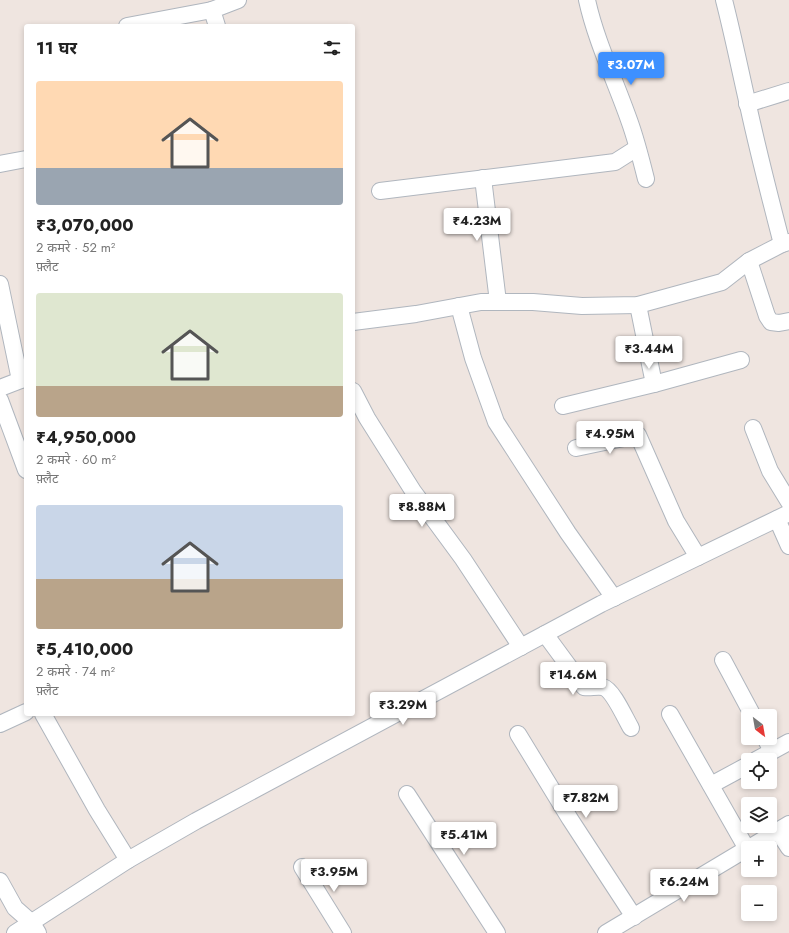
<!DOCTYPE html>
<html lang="hi">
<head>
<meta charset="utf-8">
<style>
  :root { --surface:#fff; --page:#f6f6f6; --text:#222; --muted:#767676; --accent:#3d90ff }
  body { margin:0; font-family:Jost,"Noto Sans Devanagari",sans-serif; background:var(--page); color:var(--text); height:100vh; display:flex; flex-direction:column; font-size:15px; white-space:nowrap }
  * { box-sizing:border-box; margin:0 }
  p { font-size:13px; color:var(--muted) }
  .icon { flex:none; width:22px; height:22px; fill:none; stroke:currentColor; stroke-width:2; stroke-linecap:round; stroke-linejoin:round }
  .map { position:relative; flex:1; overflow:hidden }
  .details { position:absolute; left:24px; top:24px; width:331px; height:692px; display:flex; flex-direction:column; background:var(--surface); border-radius:4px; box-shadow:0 2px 6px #0003 }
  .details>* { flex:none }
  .needle { width:26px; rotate:149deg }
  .tools { position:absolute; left:741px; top:709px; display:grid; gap:8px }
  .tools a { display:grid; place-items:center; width:36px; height:36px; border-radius:4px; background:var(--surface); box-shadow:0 2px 6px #0003; font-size:20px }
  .price { position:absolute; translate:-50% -34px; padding:0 9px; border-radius:4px; background:#fff; color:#222; font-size:13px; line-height:26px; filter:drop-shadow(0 1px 2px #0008) }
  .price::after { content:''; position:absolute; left:50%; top:24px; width:12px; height:9px; margin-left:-6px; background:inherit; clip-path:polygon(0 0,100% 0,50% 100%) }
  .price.on { background:var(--accent); color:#fff }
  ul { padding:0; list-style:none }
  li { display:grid; align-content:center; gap:8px; height:212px; padding:0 12px }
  li span { display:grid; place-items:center; height:124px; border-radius:4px; color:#555 }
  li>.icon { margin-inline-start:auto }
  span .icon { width:72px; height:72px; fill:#fffc; stroke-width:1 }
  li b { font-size:17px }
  h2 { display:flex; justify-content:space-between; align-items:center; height:48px; padding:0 12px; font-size:17px }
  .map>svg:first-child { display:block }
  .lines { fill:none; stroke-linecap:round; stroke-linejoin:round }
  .street-casing { stroke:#b0b6be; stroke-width:18 }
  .street { stroke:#fff; stroke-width:16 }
</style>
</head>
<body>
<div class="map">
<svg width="789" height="933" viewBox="0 0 789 933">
  <rect width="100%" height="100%" fill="#efe5e0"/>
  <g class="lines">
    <g class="street-casing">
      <g id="street">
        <path d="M587,0C596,41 615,80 629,120C636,139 641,159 646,179"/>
        <path d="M724,0C733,35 740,70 748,105C758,151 770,198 782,244"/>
        <polyline points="127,26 212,10"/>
        <polyline points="217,26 212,10 238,0"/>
        <polyline points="747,104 789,91"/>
        <polyline points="0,164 26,159"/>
        <polyline points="483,178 498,302"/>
        <polyline points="380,191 615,162 637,148"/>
        <polyline points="749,261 767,316 771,322 779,323 789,321"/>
        <polyline points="0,284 20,380"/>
        <polyline points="638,305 654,384"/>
        <polyline points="459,306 473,358 496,422 568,533 614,598"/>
        <polyline points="353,322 416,314 481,302 533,302 582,306 638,305 722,282 749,261 782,244 789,242"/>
        <polyline points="0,388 26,378"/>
        <polyline points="353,391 367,418 413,491 463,559 521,647"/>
        <polyline points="0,400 26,470"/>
        <polyline points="563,406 654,384 741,360"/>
        <polyline points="753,428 770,471 789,502"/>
        <polyline points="576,448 638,435 676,521 698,557"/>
        <polyline points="777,519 789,546"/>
        <path d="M545,634L584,687C590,688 596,686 603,687C613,690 625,718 631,728"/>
        <polyline points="723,660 753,716"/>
        <polyline points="43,714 97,810 128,860"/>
        <polyline points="670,714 747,849"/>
        <polyline points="0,724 26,712"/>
        <polyline points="518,734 570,819 634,917"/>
        <polyline points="765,738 772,751"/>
        <polyline points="756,760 789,742"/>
        <polyline points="711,785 748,765"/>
        <polyline points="407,794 497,933"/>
        <polyline points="778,831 789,848"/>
        <polyline points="749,848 789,824"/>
        <polyline points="302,867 343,933"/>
        <polyline points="0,881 15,908 32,923 38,933"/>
        <polyline points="15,933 128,860 196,821 601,604 789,513"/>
        <polyline points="606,933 748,848"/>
      </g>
    </g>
    <use href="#street" class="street"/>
  </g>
</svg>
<div class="tools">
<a><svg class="needle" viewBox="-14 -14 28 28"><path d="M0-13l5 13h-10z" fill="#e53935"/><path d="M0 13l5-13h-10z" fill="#767676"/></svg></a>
<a><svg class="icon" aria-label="locate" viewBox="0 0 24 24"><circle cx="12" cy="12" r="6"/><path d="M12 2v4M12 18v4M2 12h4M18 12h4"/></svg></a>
<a><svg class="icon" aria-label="layers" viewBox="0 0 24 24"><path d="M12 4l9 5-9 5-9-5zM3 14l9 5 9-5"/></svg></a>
<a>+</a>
<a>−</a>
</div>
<b class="price on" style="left:631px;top:86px">₹3.07M</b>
<b class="price" style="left:477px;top:242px">₹4.23M</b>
<b class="price" style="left:649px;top:370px">₹3.44M</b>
<b class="price" style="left:610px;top:455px">₹4.95M</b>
<b class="price" style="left:422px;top:528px">₹8.88M</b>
<b class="price" style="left:573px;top:696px">₹14.6M</b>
<b class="price" style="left:403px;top:726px">₹3.29M</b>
<b class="price" style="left:586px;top:819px">₹7.82M</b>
<b class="price" style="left:464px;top:856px">₹5.41M</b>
<b class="price" style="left:334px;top:893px">₹3.95M</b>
<b class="price" style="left:684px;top:903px">₹6.24M</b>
<section class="details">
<h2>11 घर<svg class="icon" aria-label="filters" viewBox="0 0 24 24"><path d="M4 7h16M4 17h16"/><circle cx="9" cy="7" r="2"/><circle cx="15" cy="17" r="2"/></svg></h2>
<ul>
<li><span style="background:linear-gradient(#ffd9b3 70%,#9aa5b1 0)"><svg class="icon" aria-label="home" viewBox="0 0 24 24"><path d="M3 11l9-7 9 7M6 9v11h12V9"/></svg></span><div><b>₹3,070,000</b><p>2 कमरे · 52 m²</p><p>फ़्लैट</p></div></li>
<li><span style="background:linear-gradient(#dfe7d0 75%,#b9a48a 0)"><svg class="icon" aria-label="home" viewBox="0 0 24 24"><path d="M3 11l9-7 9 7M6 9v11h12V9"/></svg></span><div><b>₹4,950,000</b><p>2 कमरे · 60 m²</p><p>फ़्लैट</p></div></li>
<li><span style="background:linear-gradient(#c9d6e8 60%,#b9a48a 0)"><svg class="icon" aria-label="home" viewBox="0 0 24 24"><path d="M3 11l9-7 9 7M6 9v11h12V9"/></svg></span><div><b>₹5,410,000</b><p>2 कमरे · 74 m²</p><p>फ़्लैट</p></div></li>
</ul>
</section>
</div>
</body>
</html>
